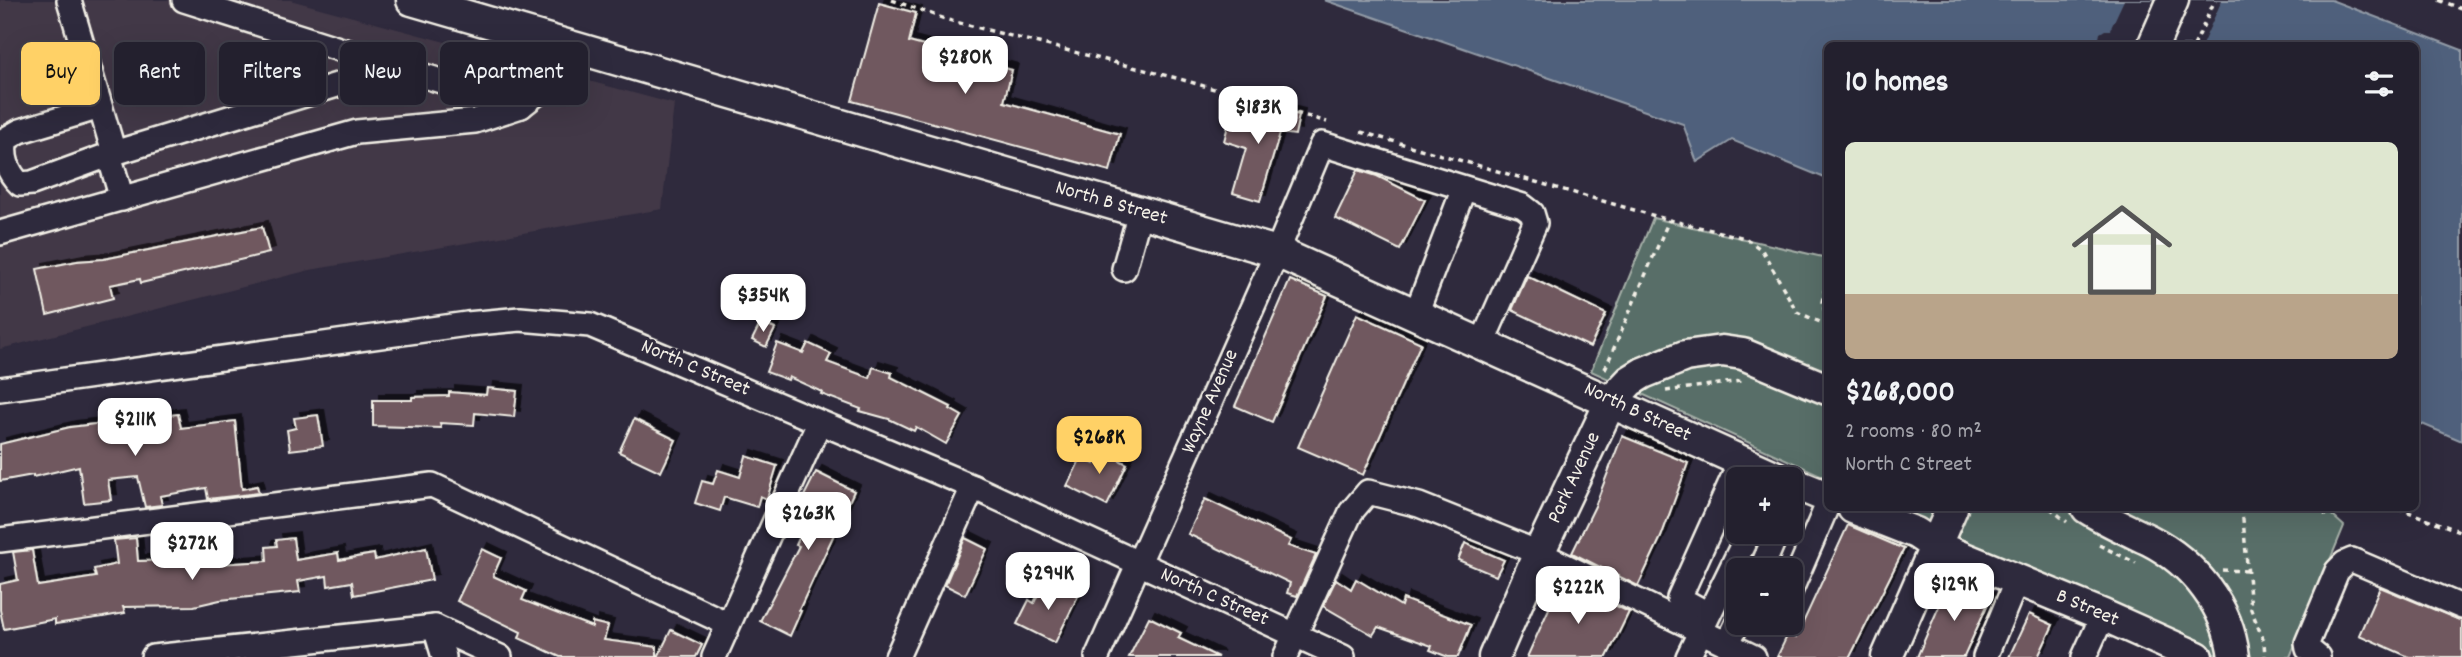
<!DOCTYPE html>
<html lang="en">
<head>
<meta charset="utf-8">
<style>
  :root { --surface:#23202e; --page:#2f2d3a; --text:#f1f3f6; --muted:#a3a3aa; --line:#403e4a; --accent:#ffd166 }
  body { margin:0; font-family:Dekko,sans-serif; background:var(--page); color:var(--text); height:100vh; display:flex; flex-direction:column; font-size:26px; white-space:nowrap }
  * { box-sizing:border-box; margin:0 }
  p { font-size:23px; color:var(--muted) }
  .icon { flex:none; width:38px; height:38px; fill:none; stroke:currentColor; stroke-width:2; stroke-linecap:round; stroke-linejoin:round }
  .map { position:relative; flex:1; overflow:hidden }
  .sheet { position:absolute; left:1824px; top:42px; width:595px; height:469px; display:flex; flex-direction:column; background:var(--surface); border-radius:10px; box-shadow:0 7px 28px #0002,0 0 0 2px var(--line) }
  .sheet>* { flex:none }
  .hud { position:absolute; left:21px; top:42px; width:665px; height:63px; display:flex; gap:14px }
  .controls { position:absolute; left:1726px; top:467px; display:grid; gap:14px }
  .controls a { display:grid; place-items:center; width:77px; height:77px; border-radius:10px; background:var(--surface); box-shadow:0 7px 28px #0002,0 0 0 2px var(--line); font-size:35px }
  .price { position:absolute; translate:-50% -60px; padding:0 16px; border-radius:14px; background:#fff; color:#222; font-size:23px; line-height:46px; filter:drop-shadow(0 2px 4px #0008) }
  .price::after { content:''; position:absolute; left:50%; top:42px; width:21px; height:16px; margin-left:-10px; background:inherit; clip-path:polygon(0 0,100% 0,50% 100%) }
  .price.selected { background:var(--accent); color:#111 }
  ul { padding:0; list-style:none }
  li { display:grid; align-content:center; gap:14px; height:371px; padding:0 21px }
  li+li { border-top:2px solid var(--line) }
  li span { display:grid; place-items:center; height:217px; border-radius:10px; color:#555 }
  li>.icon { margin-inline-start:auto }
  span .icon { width:126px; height:126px; fill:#fffc; stroke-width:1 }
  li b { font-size:30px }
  h2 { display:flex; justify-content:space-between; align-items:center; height:84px; padding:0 21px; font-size:30px }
  .tag { padding:0 24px; border-radius:10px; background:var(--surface); box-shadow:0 7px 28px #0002,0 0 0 2px var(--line); font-size:24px; line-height:63px }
  .tag.selected { background:var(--accent); color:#111 }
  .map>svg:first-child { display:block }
  .built { fill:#423847 }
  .green { fill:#586e68; stroke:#a6b0a8; stroke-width:2 }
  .water { fill:#50617b; stroke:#929ba7; stroke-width:2 }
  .pier { fill:#2f2a3d }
  .building { fill:#6f595e; stroke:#f4f1e8; stroke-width:2; filter:url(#shadow) }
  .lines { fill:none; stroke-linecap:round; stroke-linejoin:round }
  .minor-casing { stroke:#f4f1e8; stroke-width:28 }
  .major-casing { stroke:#f4f1e8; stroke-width:35 }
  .path { stroke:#f4f1e8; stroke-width:3.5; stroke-dasharray:5 5; stroke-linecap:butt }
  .minor { stroke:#2f2a3d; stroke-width:23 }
  .major { stroke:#2f2a3d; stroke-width:30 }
  .labels { text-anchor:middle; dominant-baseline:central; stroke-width:6; stroke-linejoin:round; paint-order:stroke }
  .street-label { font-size:21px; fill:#f4f1e8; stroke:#2f2a3d }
</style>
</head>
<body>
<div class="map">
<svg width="2462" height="657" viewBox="0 0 2462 657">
  <defs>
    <filter id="shadow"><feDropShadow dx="6" dy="-6" stdDeviation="0" flood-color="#0009"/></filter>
  </defs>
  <rect width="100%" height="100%" fill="#2f2a3d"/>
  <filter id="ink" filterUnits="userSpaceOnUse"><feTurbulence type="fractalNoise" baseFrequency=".0143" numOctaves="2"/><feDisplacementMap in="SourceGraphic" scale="14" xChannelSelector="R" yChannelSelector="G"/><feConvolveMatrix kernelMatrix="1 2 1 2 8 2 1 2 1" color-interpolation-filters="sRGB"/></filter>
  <g filter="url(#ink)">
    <polygon class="built" points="0,0 290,0 674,104 662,209 310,270 0,349"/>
    <g class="green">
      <polygon points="1653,218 1827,258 1827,478 1591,371"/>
      <polygon points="1892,508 2324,508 2344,526 2290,657 2221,657"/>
    </g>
    <polygon class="water" points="1324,0 2331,0 2462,50 2462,441 2415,421 2415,46 1827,46 1827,179 1732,140 1697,162 1683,124"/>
    <polygon class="pier" points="2124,0 2222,0 2202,45 2100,45 2098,43 2100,33 2105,30 2110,30"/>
    <g class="building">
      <polygon points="879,3 916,13 909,42 1012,70 1004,102 1120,134 1110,171 852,101"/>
      <polygon points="1251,103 1299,115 1295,135 1280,133 1260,201 1233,193 1246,148 1224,141 1230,118 1247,123"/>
      <polygon points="1358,170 1377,176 1425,200 1400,250 1335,218"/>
      <polygon points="262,227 269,253 141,283 140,279 110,285 113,298 47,315 37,269 77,261 104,259"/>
      <polygon points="1527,276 1606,314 1590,347 1512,310"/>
      <polygon points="1290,280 1327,296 1272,422 1235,406"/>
      <polygon points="1357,314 1421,343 1363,475 1298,447"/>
      <polygon points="761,322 775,329 766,347 752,340"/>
      <polygon points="777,343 803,353 808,343 831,354 827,362 870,378 873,367 892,373 891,377 951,407 950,409 962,416 946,444 916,427 914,431 889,419 860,411 861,409 821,394 822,392 789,377 788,380 766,372"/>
      <polygon points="487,388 517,391 514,417 475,413 474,425 440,423 441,428 373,426 373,400 412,400 412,397 449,396 449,392 486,395"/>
      <polygon points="178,414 181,428 235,421 242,489 257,486 259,493 208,499 206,488 160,496 162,505 145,507 138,477 108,480 111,500 84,503 79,466 33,477 33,475 0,481 0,444 70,427"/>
      <polygon points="318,415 323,446 290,450 287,430 296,428 294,418"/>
      <polygon points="634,419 676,440 661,472 619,452"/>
      <polygon points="1622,436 1688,463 1661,537 1638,586 1572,553 1595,506"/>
      <polygon points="1103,444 1117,451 1114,457 1127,464 1107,506 1067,486 1081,458 1094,464"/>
      <polygon points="746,456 777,466 767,499 760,496 757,507 724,497 720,511 695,503 702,481 713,484 718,470 740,477"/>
      <polygon points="816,472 854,491 799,610 801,611 790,636 760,621 799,546 796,545 815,502 804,496"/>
      <polygon points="1205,499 1291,540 1288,546 1316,555 1297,596 1287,593 1290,583 1188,534"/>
      <polygon points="1848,525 1904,549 1850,657 1777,657 1788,634 1796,638"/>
      <polygon points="136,538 138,561 190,560 190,566 217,560 218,564 267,561 266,547 277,546 276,540 293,538 296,560 338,553 339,560 374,554 375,560 426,548 432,580 354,595 352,582 328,586 327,576 298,581 300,592 220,600 194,606 123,607 125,613 103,617 55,624 55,619 4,629 0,610 0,584 18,580 13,552 32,550 38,586 96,577 94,569 117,564 114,540"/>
      <polygon points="965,538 987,549 965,595 945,585"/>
      <polygon points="1465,543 1504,560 1496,576 1458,560"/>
      <polygon points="482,549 501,558 493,576 526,591 522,600 592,627 592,622 608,626 604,640 657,647 657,657 560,657 519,638 521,632 457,601"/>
      <polygon points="1336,579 1351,589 1356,579 1401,606 1403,599 1471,625 1458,657 1448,657 1430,650 1432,646 1378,627 1373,635 1323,606"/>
      <polygon points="1045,580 1078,596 1055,643 1017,624 1029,600 1034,603"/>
      <polygon points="1562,580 1629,612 1607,657 1527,657"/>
      <polygon points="1950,581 1990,599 1964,657 1917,657"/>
      <polygon points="2380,587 2462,621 2462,657 2409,657 2359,635"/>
      <polygon points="2029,614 2053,625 2038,657 2009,657"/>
      <polygon points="1149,617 1181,633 1178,638 1218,657 1129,657"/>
      <polygon points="671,630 702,645 696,657 658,657"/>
    </g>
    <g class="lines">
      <g class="minor-casing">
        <g id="minor">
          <polyline points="69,0 114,153 396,67 184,0"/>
          <polyline points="396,67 521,106"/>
          <path d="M100,107L20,131L6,139C2,155 7,172 20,184L32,183L114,153"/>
          <polyline points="109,155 122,199"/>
          <polyline points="0,233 357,132 475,121 521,106 554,80 567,45"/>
          <polyline points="1124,269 1140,212"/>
          <polyline points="1416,314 1464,188"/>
          <polyline points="0,389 467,324 520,319 590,325 973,487 1343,657"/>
          <polyline points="0,540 432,485 728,624"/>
          <polyline points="1761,570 1777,532"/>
          <polyline points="1790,592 1827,506"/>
          <polyline points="1708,614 1679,598 1741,460"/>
          <polyline points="435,627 444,657"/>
          <polyline points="1727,645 1738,622"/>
          <polyline points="153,657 435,627 500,657"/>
          <polyline points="714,657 819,423"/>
          <polyline points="897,657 973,487"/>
          <polyline points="1097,657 1277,252 1322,144 1523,206 1532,213 1535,223 1482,343"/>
          <polyline points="1285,657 1351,512 1368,492 1419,505 1539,553 1754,657"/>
          <polyline points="1688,657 1749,532"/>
          <polyline points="1985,657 2017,580"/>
          <polyline points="2084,657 2103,615"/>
          <polyline points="2318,657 2308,649 2307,643 2337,571 2345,563 2352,560 2462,607"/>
        </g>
      </g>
      <g class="major-casing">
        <g id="major">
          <polyline points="412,0 1277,252 1783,480"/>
          <polyline points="2153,46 2173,0"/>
          <polyline points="1790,482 1827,497"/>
          <polyline points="1853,508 1916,533 1937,547 2103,615 2197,657"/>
          <path d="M2087,508C2107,521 2128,530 2149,540C2194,563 2228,606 2234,657"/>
          <polyline points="1494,657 1539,553 1611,401 1630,381 1643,373 1685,356 1722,351 1743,354 1827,389"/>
          <polyline points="1887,657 1952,508"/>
        </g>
      </g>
      <g class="path">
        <polyline points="892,0 948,20 1180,79 1327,122"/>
        <polyline points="2439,0 2462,9"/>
        <polyline points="2194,46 2215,0"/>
        <polyline points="1361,132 1669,220 1745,238 1762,250 1797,312 1827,325"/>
        <polyline points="1827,278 1822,302 1827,318"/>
        <polyline points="1605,369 1669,220"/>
        <polyline points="1666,391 1741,381"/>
        <polyline points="2050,508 2067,522"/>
        <polyline points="2242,508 2251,609 2264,642 2265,657"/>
        <polyline points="2398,508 2462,532"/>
        <polyline points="2325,516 2329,508"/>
        <polyline points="2099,545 2136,563"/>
        <polyline points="2222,570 2248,571"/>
      </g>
      <use href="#minor" class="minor"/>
      <use href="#major" class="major"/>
    </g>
  </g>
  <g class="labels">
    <g class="street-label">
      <text transform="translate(1111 204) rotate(16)">North B Street</text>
      <text transform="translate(695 369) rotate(23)">North C Street</text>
      <text transform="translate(1211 402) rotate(-66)">Wayne Avenue</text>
      <text transform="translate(1637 413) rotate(25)">North B Street</text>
      <text transform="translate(1575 478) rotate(-65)">Park Avenue</text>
      <text transform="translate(1214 598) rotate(24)">North C Street</text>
      <text transform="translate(2087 609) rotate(23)">B Street</text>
    </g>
  </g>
</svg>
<div class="controls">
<a>+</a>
<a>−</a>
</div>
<b class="price" style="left:965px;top:96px">$280K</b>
<b class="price" style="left:1258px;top:146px">$183K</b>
<b class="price" style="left:763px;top:334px">$354K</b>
<b class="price" style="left:135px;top:458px">$211K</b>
<b class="price selected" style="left:1099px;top:476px">$268K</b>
<b class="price" style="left:808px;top:552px">$263K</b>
<b class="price" style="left:192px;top:582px">$272K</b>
<b class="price" style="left:1048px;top:612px">$294K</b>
<b class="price" style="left:1954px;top:623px">$129K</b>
<b class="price" style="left:1578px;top:626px">$222K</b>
<div class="hud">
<a class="tag selected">Buy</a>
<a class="tag">Rent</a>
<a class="tag">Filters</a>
<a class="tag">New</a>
<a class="tag">Apartment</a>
</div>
<section class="sheet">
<h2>10 homes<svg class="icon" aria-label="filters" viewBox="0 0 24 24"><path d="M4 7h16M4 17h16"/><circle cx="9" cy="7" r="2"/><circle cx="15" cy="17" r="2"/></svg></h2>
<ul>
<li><span style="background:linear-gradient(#dfe7d0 70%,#b9a48a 0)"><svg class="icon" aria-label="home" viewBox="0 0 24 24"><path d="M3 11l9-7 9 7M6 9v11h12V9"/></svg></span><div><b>$268,000</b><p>2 rooms · 80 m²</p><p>North C Street</p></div></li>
</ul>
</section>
</div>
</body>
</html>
